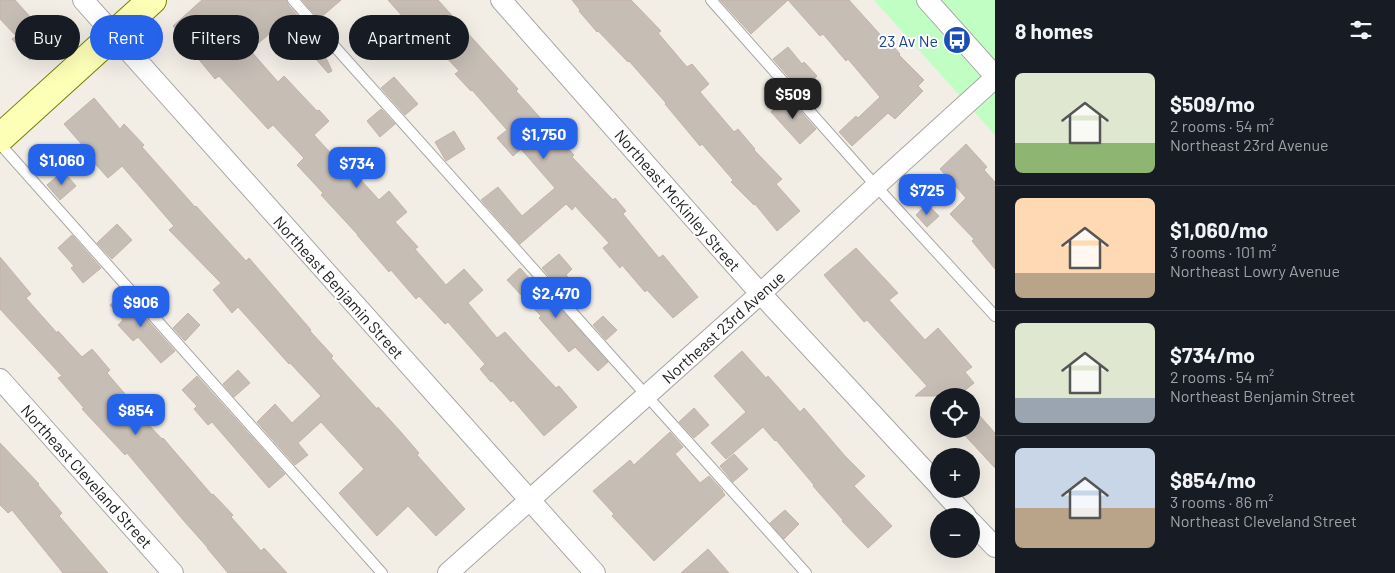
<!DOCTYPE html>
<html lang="en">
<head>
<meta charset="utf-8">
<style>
  :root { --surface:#171b24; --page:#242831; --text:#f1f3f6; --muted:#9ea1a6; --line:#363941; --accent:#2563eb }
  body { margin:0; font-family:Barlow,sans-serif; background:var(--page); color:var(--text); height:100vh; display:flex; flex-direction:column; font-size:19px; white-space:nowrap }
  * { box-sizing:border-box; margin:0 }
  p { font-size:16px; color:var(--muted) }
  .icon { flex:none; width:28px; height:28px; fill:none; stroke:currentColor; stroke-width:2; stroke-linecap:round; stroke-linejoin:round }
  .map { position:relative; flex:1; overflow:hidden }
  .side { display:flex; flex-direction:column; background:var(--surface); width:400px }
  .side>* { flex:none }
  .top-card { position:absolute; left:15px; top:15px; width:475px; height:45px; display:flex; gap:10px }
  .buttons { position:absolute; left:930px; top:388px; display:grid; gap:10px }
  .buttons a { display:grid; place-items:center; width:50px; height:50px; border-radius:50%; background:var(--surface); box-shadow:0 5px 20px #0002; font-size:25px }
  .price { position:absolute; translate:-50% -42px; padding:0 11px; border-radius:10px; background:var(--accent); color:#fff; font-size:16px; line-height:32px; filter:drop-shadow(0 1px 2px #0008) }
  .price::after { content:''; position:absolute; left:50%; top:30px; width:15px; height:11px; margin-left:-8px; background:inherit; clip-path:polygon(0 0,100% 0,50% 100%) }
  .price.active { background:#222; color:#fff }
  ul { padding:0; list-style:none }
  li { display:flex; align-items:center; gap:15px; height:125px; padding:0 20px }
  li+li { border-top:1px solid var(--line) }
  li span { display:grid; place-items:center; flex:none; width:140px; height:100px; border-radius:8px; color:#555 }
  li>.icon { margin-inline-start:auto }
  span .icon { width:60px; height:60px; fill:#fffc; stroke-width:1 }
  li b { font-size:21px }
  h2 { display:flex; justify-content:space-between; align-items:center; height:60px; padding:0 20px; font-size:21px }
  .tag { padding:0 18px; border-radius:22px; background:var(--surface); box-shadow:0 5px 20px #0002; font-size:18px; line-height:45px }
  .tag.active { background:var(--accent); color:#fff }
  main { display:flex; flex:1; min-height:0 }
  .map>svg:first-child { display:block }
  .park { fill:#c1fec4 }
  .building { fill:#c6bdb5; stroke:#c5b3a7 }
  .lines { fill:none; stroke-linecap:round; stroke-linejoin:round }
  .lane-casing { stroke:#a7a7a7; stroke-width:12 }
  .street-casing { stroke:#a7a7a7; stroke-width:22 }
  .secondary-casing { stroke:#757f00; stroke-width:30 }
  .lane { stroke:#fff; stroke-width:10 }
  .street { stroke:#fff; stroke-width:20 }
  .secondary { stroke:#fdffb7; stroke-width:28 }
  .labels { text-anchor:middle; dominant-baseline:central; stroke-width:4; stroke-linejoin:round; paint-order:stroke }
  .transit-label { font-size:16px; fill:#164399; stroke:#fff; text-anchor:end }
  .street-label { font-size:16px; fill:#202020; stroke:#fff }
</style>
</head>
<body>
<main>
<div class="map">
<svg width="995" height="573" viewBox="0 0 995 573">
  <rect width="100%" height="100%" fill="#f2eee6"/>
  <polygon class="park" points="874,0 995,0 995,135"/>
  <g class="building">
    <polygon points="0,0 15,0 52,41 30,60 12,39 16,36 0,19"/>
    <polygon points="202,0 286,0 288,5 316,36 332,71 328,73 284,22 250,50 278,82 284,76 317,111 319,110 329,121 314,135 347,171 350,168 379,200 389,191 407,212 395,222 418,247 415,249 446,285 464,269 483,290 468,303 497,338 505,332 530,360 556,388 559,386 577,407 544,436 513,400 511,402 492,381 491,382 480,369 485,364 448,322 445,324 419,296 416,299 391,270 389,272 357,235 358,235 321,195 323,193 297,165 304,158 273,125 268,129 219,76 215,79 196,56 198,54 173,26"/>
    <polygon points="302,0 341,0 319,19"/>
    <polygon points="388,0 438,0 518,89 516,91 574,155 572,157 613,200 615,198 626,211 623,214 659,258 663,255 698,297 673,318 647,290 645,292 622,265 620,268 603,248 609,243 575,206 572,210 566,204 520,244 481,200 498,187 522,216 555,188 521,149 513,156 497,138 507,130 472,90 471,91 455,74 459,71 425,35 421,39 403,19 404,18"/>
    <polygon points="572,0 631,0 661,31 658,33 687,67 692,64 709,84 700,92 734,132 738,129 755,149 754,150 782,179 776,184 800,211 777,231 755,204 754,205 731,182 733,180 702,144 700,146 665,104 666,103 629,61 628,62 598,31 597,32 579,11 580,10"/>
    <polygon points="720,0 788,0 751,34"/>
    <polygon points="788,0 849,0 885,40 887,39 900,54 899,55 924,80 918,86 923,91 895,119 888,113 852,146 839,132 856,116 858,118 880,97 848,59 846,61 823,34 820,36"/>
    <polygon points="788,47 802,64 804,62 817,76 801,91 773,59"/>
    <polygon points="394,77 418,104 405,115 381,88"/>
    <polygon points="787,96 816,129 800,144 771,112"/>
    <polygon points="94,98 120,129 124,124 144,145 142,147 195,207 196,206 246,261 249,258 311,330 310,331 333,356 331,358 377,409 378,407 400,431 419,453 417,455 465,509 436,536 408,506 377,536 339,493 364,469 321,422 298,443 308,455 295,465 257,422 275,404 292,423 321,396 290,363 289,364 238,307 232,313 213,290 221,283 169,230 174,226 122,166 108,178 89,157 91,155 64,124"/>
    <polygon points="381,109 395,124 380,137 367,121"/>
    <polygon points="454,131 465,149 446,161 435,142"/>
    <polygon points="966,144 987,167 984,170 995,182 995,269 972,241 974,239 950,214 966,198 940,169"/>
    <polygon points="63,171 76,186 60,200 47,185"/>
    <polygon points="927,204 939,216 927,227 916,215"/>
    <polygon points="117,224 132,240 112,259 97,243"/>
    <polygon points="72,235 101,268 83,283 71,268 74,266 58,248"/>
    <polygon points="856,248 898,293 889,300 925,340 938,328 972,367 965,372 974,383 958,396 915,396 927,386 867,320 864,322 824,275"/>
    <polygon points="559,254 572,269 566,275 580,291 570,300 542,268"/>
    <polygon points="0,257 31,294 26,298 57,333 58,331 82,357 92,349 110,370 107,373 131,401 128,403 162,439 163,438 212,495 213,494 233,515 231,517 261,551 264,548 287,573 228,573 207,548 208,548 184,521 127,453 125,455 82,409 84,408 58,378 62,376 0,309"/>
    <polygon points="520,268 530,279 532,277 608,362 598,371 575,347 569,352 539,318 541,316 507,280"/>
    <polygon points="123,293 175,351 161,363 138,337 133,341 118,325 123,320 110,305"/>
    <polygon points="188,313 200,325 185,341 173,328"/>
    <polygon points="603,316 617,330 606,340 593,325"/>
    <polygon points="742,351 766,378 768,376 800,412 804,408 845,456 865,476 854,486 892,526 868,548 842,521 843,520 813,486 814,485 776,440 775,441 763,427 726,459 711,443 746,412 714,376"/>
    <polygon points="238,370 250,383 234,397 223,384"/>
    <polygon points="197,376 285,474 269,488 212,422 208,425 194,409 197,406 182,390"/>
    <polygon points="971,406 995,433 995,468 959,429 971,429"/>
    <polygon points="694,408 709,425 694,438 679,422"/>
    <polygon points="670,432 683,447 675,454 700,483 709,476 723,491 722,491 725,495 654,561 612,516 614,514 593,491 630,460 634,465"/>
    <polygon points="0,443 39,484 38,485 62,513 59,516 108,573 63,573 12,510 8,513 0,505"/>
    <polygon points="734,454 748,469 733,482 720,466"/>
    <polygon points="785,510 799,524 784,539 770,523"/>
    <polygon points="708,549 729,573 681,573"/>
  </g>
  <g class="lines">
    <g class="lane-casing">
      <g id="lane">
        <polyline points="293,0 646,395 806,573"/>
        <polyline points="711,0 876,186 995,316"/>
        <polyline points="0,144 382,573"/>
      </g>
    </g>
    <g class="street-casing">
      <g id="street">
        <polyline points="83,0 595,573"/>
        <polyline points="501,0 750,282 939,486"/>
        <polyline points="927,0 995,76"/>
        <polyline points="0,379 173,573"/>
        <polyline points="941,489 966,516"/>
        <polyline points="971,522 995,547"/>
        <polyline points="448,573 760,294 876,186 995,78"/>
      </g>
    </g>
    <g class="secondary-casing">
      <polyline id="secondary" points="0,138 152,0"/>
    </g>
    <use href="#lane" class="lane"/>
    <use href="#street" class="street"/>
    <use href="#secondary" class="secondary"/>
  </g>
  <defs>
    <g id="bus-disc" transform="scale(1.4375)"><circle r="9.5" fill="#1a4fb4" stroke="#fff"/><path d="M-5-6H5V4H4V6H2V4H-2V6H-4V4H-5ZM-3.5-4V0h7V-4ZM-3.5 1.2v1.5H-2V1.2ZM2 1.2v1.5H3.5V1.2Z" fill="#fff"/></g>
  </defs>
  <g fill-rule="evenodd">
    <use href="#bus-disc" x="957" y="40"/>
  </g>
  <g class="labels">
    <g class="transit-label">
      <text x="938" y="40">23 Av Ne</text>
    </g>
    <g class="street-label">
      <text transform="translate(678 200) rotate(49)">Northeast McKinley Street</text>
      <text transform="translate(339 287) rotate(48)">Northeast Benjamin Street</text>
      <text transform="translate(723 327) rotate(-42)">Northeast 23rd Avenue</text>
      <text transform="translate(87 476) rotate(48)">Northeast Cleveland Street</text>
    </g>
  </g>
</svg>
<div class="buttons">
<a><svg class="icon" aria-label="locate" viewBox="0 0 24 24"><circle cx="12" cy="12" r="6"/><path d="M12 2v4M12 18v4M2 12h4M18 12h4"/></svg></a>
<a>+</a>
<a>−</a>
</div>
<b class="price active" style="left:793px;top:120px">$509</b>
<b class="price" style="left:544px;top:160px">$1,750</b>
<b class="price" style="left:62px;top:186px">$1,060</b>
<b class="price" style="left:357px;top:189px">$734</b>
<b class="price" style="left:927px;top:216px">$725</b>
<b class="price" style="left:556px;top:319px">$2,470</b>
<b class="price" style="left:141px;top:328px">$906</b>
<b class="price" style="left:136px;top:436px">$854</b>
<div class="top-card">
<a class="tag">Buy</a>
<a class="tag active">Rent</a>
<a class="tag">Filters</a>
<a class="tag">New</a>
<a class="tag">Apartment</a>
</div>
</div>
<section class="side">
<h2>8 homes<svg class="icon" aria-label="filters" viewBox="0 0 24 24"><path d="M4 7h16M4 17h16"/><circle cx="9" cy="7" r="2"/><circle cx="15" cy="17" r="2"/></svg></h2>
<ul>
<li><span style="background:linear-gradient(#dfe7d0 70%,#8fb573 0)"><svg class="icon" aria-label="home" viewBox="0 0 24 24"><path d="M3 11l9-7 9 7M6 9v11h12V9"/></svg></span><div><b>$509/mo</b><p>2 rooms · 54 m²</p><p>Northeast 23rd Avenue</p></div></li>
<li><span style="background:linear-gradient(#ffd9b3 75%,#b9a48a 0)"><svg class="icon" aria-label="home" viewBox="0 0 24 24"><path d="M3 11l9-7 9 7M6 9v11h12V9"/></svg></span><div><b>$1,060/mo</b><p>3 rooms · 101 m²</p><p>Northeast Lowry Avenue</p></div></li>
<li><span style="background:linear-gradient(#dfe7d0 75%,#9aa5b1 0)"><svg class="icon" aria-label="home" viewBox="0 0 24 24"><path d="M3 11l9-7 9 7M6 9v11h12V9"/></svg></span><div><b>$734/mo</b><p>2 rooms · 54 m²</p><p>Northeast Benjamin Street</p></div></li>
<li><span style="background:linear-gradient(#c9d6e8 60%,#b9a48a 0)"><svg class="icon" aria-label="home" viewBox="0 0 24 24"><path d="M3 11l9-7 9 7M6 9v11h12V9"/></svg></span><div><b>$854/mo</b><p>3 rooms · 86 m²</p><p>Northeast Cleveland Street</p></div></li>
</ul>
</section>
</main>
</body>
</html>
